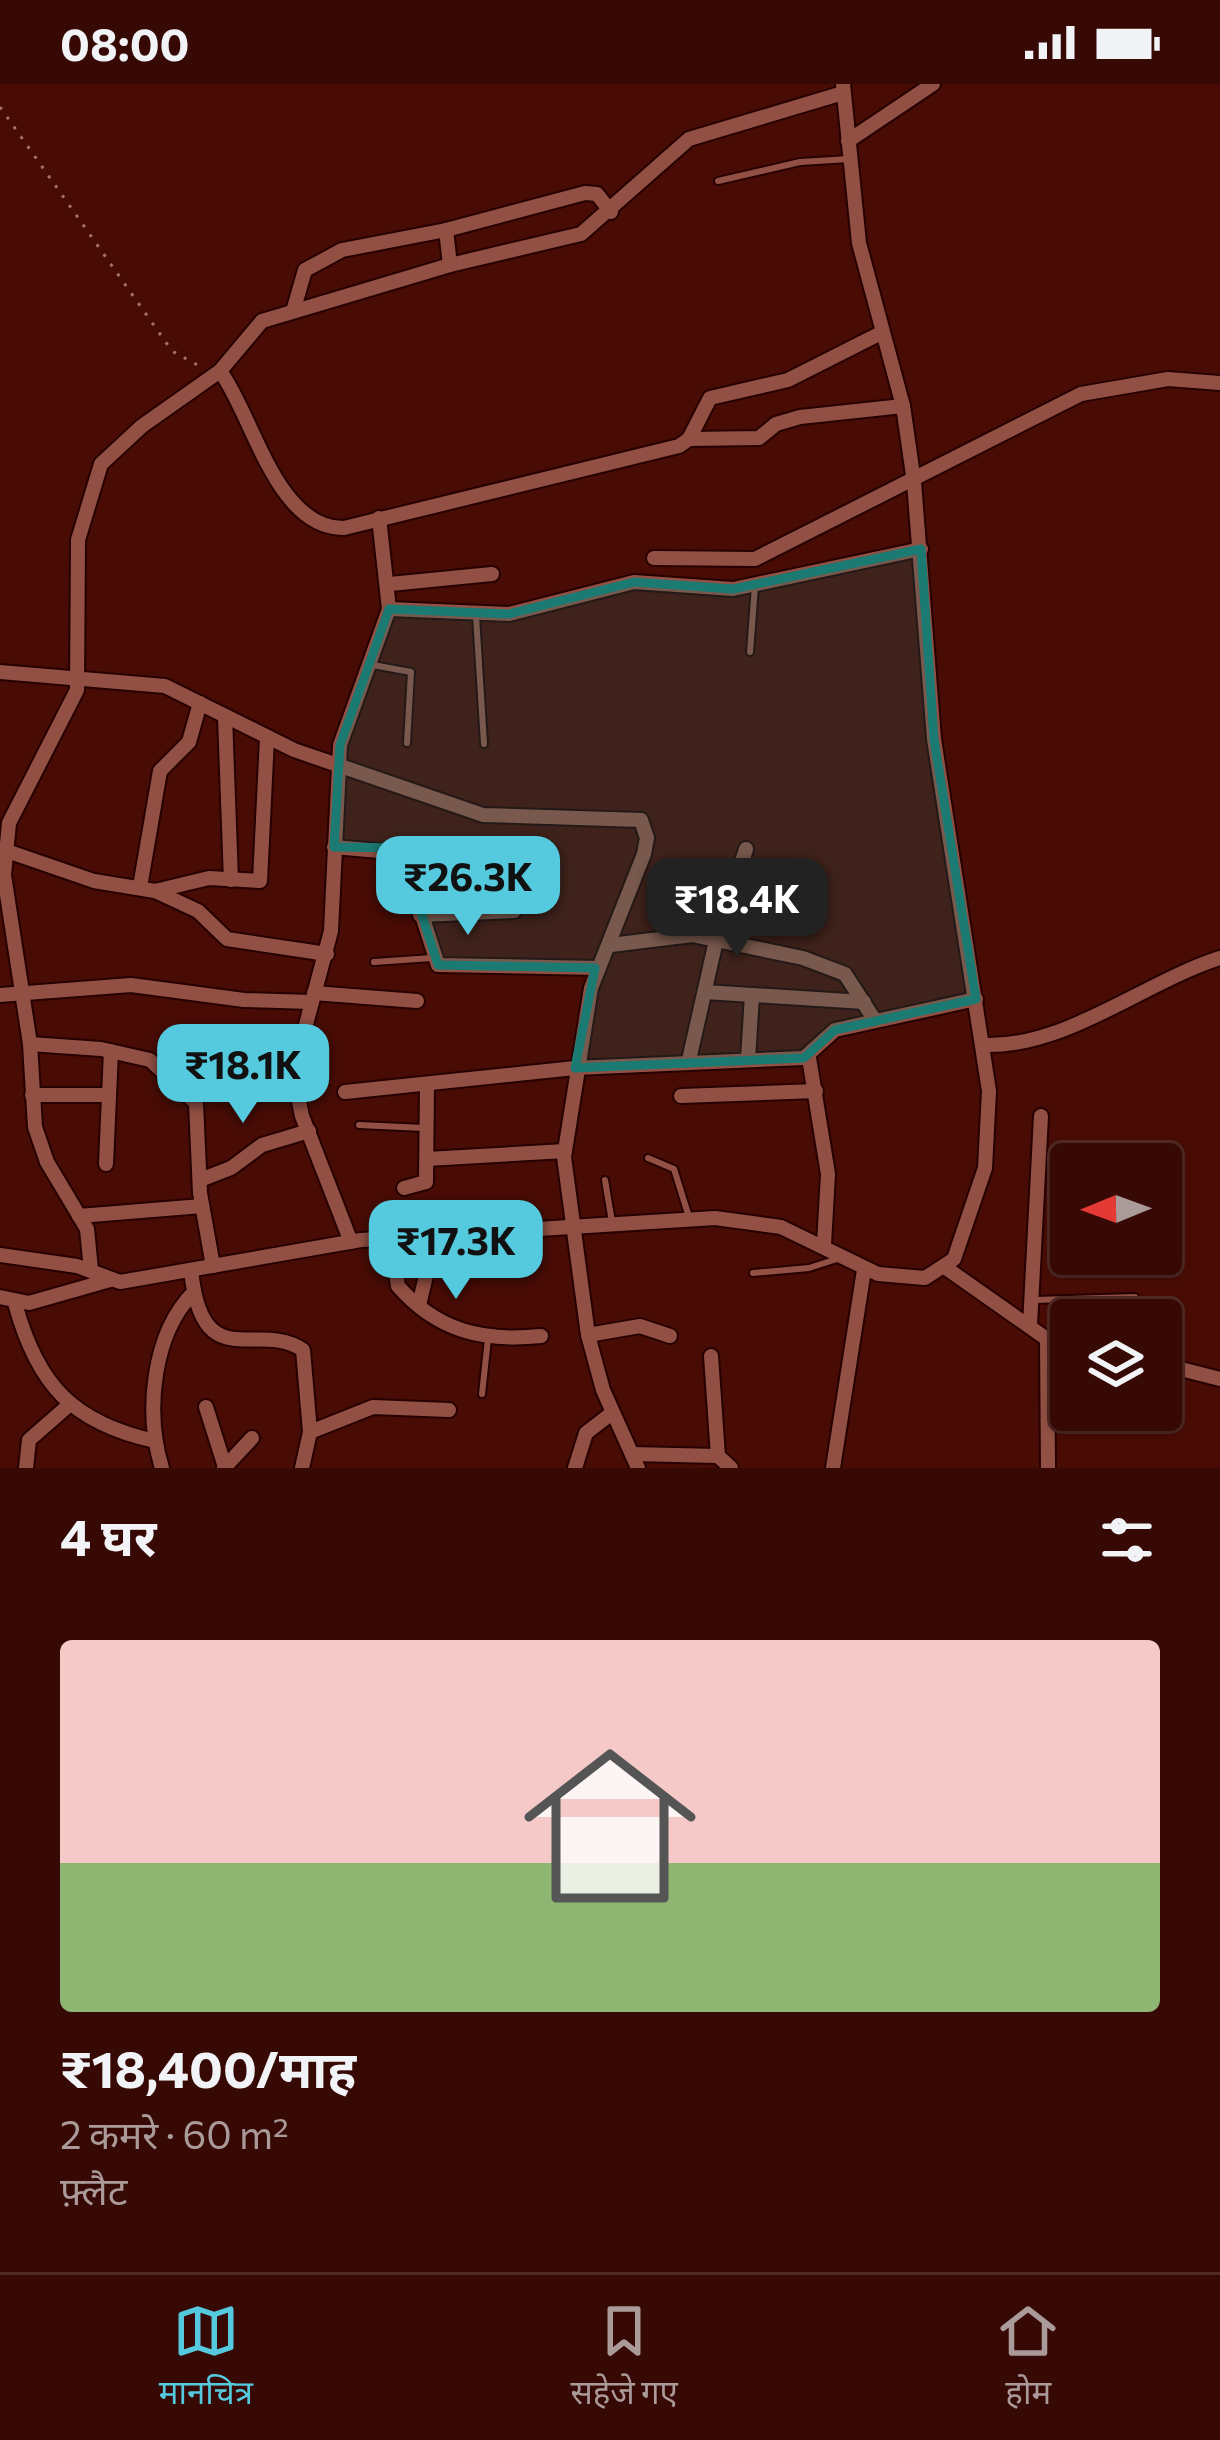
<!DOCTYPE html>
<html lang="hi">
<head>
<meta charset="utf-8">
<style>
  :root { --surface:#370904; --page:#3e120e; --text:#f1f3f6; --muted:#aa9a9a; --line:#512a26; --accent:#55cadf }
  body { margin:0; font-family:Commissioner,"Noto Sans Devanagari",sans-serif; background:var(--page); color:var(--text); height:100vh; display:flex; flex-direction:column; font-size:45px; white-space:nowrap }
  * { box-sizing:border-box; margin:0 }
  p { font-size:39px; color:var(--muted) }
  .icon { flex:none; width:66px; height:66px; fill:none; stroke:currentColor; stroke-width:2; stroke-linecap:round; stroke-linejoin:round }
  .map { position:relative; height:1384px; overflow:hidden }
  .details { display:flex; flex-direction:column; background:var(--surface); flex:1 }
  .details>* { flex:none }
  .needle { width:78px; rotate:269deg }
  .buttons { position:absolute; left:1050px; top:1059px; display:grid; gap:24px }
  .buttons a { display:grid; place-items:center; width:132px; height:132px; border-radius:12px; background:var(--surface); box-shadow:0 3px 9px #0004,0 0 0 3px var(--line); font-size:60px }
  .price { position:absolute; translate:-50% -102px; padding:0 27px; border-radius:24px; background:var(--accent); color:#111; font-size:39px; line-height:78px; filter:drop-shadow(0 3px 6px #0008) }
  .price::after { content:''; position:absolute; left:50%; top:72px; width:36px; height:27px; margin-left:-18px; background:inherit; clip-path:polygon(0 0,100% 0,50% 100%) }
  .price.selected { background:#222; color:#fff }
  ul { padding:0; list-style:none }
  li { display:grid; align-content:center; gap:24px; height:636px; padding:0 60px }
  li span { display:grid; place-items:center; height:372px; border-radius:12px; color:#555 }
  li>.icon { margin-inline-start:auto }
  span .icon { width:216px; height:216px; fill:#fffc; stroke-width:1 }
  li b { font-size:51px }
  h2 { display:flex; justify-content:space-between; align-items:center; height:144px; padding:0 60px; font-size:51px }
  .status { display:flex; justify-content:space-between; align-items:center; height:84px; padding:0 60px; background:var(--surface); direction:ltr }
  .status svg { height:33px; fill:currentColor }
  .dock { display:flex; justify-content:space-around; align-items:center; height:168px; border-top:3px solid var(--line); background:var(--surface); font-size:33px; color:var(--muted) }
  .dock a { display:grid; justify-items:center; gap:6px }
  .dock .selected { color:var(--accent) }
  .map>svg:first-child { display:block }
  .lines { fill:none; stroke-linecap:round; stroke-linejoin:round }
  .lane-casing { stroke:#270000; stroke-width:10 }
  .street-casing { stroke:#270000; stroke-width:18 }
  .path { stroke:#a1736c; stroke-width:3; stroke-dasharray:3 9; stroke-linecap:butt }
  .lane { stroke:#925044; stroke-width:6 }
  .street { stroke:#925044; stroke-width:14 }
  .marked { fill:#1b7b73; fill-opacity:0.2; stroke:#1b7b73; stroke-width:9; stroke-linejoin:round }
</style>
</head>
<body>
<div class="status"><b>08:00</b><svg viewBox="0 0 49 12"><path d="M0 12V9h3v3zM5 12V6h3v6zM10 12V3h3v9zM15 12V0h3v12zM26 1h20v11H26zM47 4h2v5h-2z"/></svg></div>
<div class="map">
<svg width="1220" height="1384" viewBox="0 0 1220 1384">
  <rect width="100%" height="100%" fill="#490c05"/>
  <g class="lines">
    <g class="lane-casing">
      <g id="lane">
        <polyline points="718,97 800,78 849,75"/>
        <polyline points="476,532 484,660"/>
        <polyline points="750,568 755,502"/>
        <polyline points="373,581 411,588 407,659"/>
        <polyline points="374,878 432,874"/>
        <polyline points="359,1041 424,1044"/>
        <polyline points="648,1074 674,1085 689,1133"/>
        <polyline points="605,1096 612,1138"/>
        <polyline points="753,1189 809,1184 837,1175"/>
        <polyline points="1035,1216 1135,1213"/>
        <polyline points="482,1310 488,1255"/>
      </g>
    </g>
    <g class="street-casing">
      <g id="street">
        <polyline points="848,57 933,0"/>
        <polyline points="446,146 450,181"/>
        <polyline points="294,224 305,186 342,166 446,146 585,109 597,110 611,128"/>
        <path d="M220,287C253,331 276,445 344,444L679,362L689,355L710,314L788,296L881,249"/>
        <polyline points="689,355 759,354 776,340 800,333 903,322"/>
        <polyline points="654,474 755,475 1081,310 1168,295 1220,299"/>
        <polyline points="390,500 492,490"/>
        <polyline points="389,525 509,530 634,498 733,505 921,465"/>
        <polyline points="0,588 165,602 294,666 483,731 641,736 647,754 644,770 591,904 564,1073 588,1251 603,1306 638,1384"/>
        <polyline points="225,633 231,796"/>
        <polyline points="334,763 402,769 438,881 599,884"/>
        <polyline points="4,766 94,797 155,807 198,827 227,855 327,870"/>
        <polyline points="140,803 160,687 189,658 200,619"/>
        <polyline points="155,807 209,794 260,797 267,654"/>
        <polyline points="420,831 514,827"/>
        <polyline points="611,861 692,851 803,874 845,890 874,935"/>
        <polyline points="705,908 864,918"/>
        <polyline points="314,909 417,917"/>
        <polyline points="0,911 131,901 244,916 312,918"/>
        <polyline points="30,960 101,965 150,976 196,1019 200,1109 213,1182"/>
        <path d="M983,961C1066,964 1142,899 1220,874"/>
        <polyline points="809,974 828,1090 824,1160"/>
        <polyline points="748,975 752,911"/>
        <polyline points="689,976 715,861 746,765"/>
        <polyline points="345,1008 575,984 804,974 835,946 976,915"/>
        <polyline points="32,1011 108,1011"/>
        <polyline points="681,1012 816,1007"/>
        <polyline points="427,1075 565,1067"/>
        <polyline points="106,1080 111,967"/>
        <polyline points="200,1096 231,1084 262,1061 309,1047"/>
        <polyline points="404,1104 426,1098 427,1001"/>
        <polyline points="79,1132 202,1122"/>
        <path d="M391,1154L398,1202C437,1247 483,1258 541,1252"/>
        <polyline points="351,1158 302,1032 293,989 331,847 340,661 389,525 379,434"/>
        <polyline points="0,1171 77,1182 120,1198 361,1156 715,1134 781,1143 878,1190 925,1194 954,1175 985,1084 989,1007 934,655 914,398 903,322 859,159 843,0"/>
        <polyline points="946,1184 1047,1255 1048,1384"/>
        <polyline points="91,1186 87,1145 47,1078 35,1043 30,960 4,791 9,739 77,606 78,456 101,380 142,342 220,287 262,237 450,181 581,150 689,55 843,9"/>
        <path d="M191,1186C202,1294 257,1235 303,1266L310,1348L302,1384"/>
        <polyline points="0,1213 29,1219 110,1196"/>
        <path d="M15,1219C37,1301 73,1339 155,1357"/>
        <polyline points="419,1221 436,1150"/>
        <polyline points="1030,1241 1041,1032"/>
        <polyline points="588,1251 640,1242 670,1252"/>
        <polyline points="711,1272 718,1372"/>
        <polyline points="1161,1280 1220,1295"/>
        <polyline points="206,1323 225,1383"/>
        <polyline points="310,1348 373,1323 449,1326"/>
        <polyline points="632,1370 718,1372 731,1384"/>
        <polyline points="26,1384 29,1356 69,1321"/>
        <path d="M162,1384C145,1329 152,1250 194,1208"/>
        <polyline points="224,1384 252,1354"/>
        <polyline points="575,1384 586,1349 612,1329"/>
        <polyline points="833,1384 864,1186"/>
      </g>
    </g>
    <polyline class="path" points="0,23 172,267 201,283"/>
    <use href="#lane" class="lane"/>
    <use href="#street" class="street"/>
  </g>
  <path class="marked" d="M921,465L934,655L976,915L835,946L804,974L575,984L595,884L438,881L400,764L334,763L340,661L389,525L509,530L634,498L733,505Z"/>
</svg>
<div class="buttons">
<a><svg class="needle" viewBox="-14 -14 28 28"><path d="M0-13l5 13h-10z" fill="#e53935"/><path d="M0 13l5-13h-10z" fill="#aa9a9a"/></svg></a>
<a><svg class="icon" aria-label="layers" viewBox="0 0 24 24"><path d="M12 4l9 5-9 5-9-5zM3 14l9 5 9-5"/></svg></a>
</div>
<b class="price" style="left:468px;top:854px">₹26.3K</b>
<b class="price selected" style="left:737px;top:876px">₹18.4K</b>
<b class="price" style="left:243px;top:1042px">₹18.1K</b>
<b class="price" style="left:456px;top:1218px">₹17.3K</b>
</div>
<section class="details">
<h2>4 घर<svg class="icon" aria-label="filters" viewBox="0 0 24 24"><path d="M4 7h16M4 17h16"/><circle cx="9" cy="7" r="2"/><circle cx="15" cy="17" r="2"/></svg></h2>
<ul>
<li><span style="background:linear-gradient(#f6c9c9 60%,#8fb573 0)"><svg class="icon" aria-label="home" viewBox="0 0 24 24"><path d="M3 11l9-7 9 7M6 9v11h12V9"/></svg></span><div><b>₹18,400/माह</b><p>2 कमरे · 60 m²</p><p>फ़्लैट</p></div></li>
</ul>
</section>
<nav class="dock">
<a class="selected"><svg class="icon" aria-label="map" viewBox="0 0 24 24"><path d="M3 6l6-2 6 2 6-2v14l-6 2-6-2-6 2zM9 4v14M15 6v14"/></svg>मानचित्र</a>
<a><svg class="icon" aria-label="saved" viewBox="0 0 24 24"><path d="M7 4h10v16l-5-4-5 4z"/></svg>सहेजे गए</a>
<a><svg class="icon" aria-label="home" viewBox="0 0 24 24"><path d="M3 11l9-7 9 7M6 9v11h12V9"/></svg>होम</a>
</nav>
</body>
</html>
